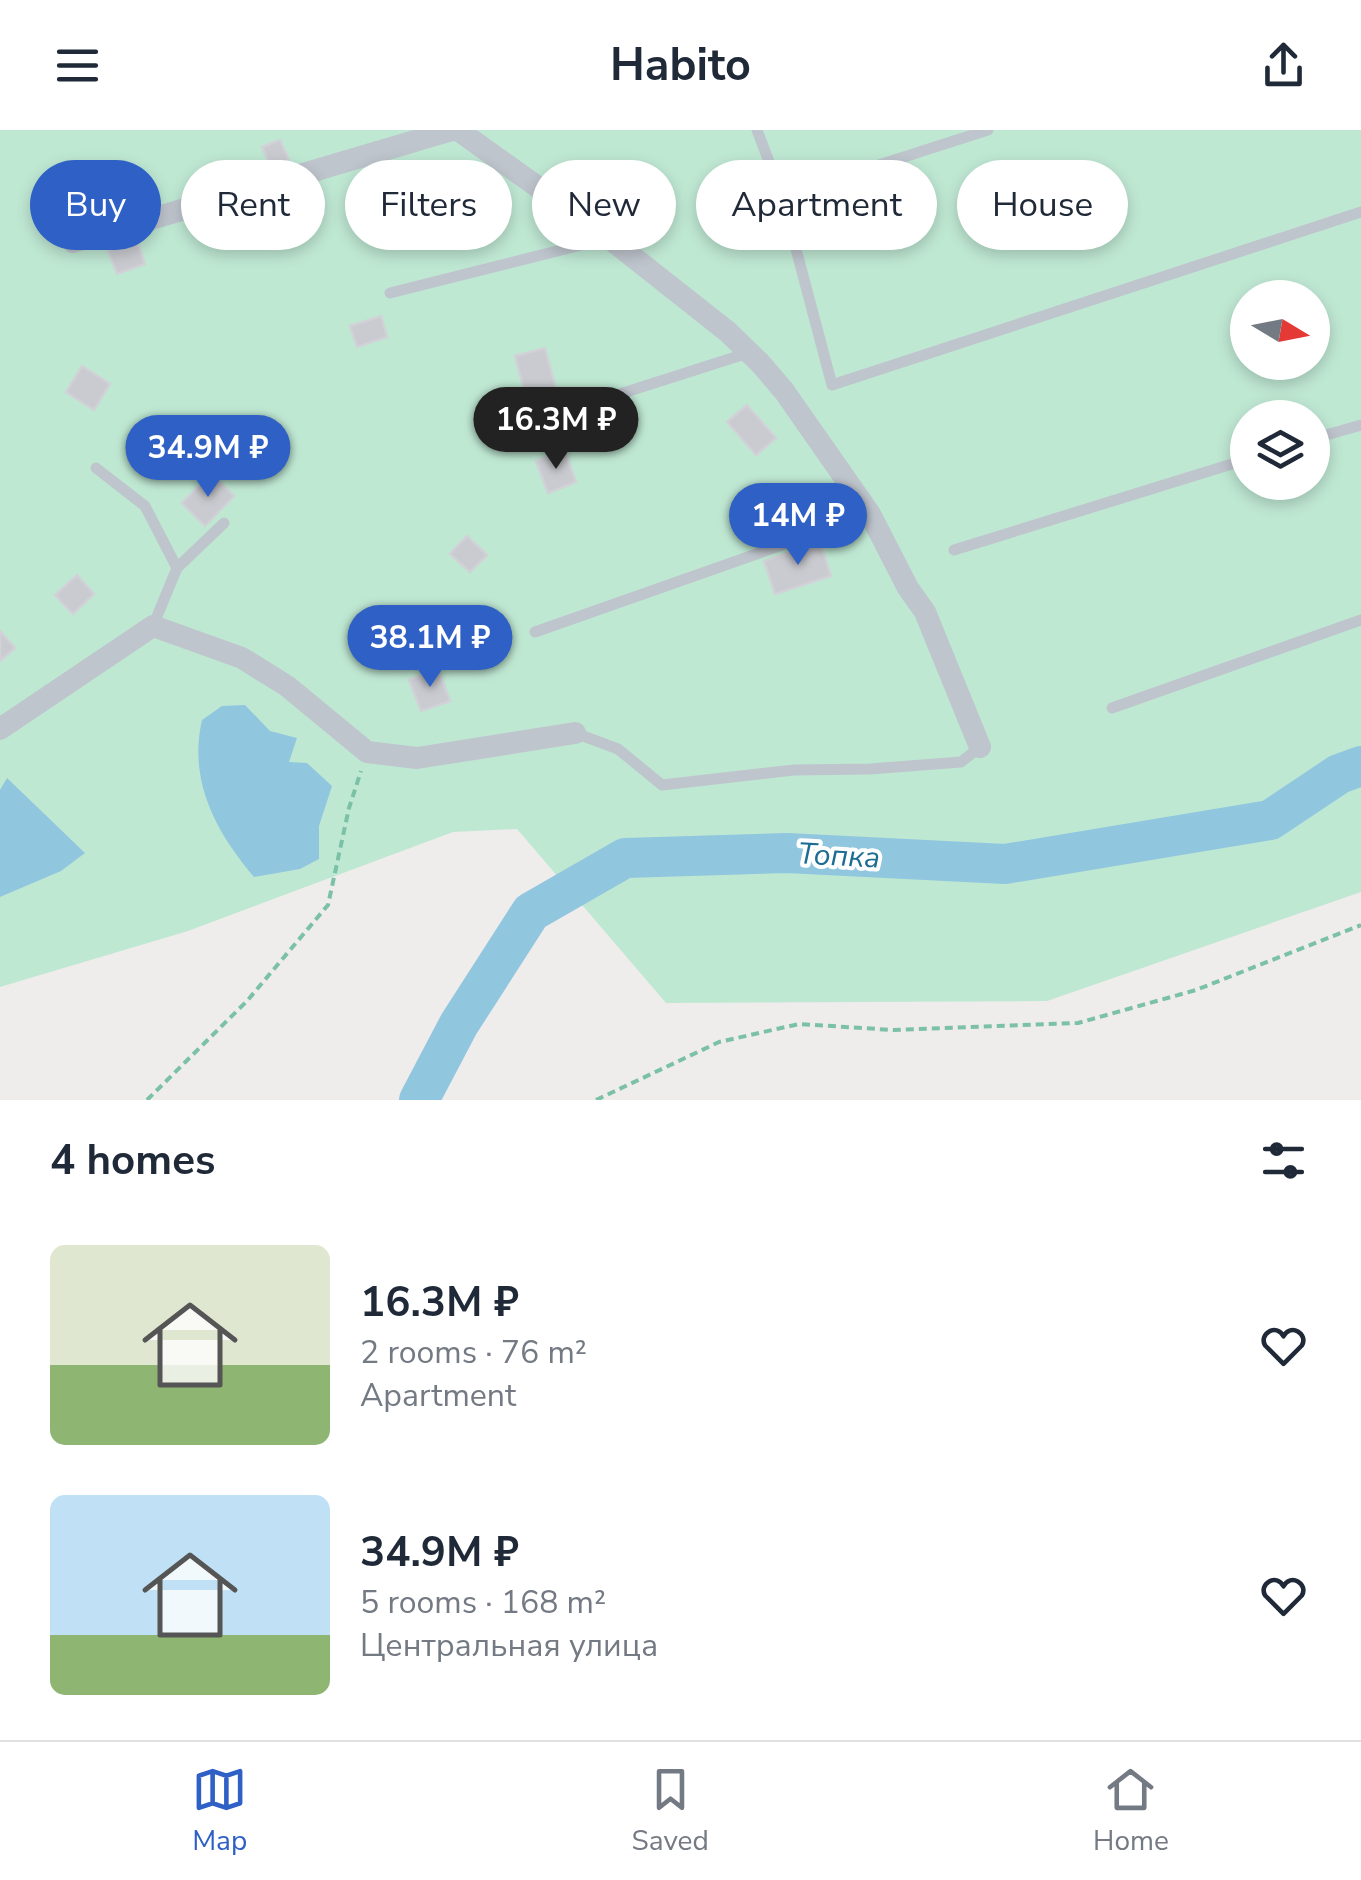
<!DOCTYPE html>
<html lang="en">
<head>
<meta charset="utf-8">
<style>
  :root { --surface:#fff; --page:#f2f2f3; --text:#1f2937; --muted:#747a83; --line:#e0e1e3; --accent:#2f60c6 }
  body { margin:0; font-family:"Nunito Sans",sans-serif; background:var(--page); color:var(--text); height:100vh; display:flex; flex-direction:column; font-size:38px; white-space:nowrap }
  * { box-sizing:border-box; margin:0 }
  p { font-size:32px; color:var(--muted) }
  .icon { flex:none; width:55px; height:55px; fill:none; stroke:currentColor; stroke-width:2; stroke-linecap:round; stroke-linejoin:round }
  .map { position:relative; height:970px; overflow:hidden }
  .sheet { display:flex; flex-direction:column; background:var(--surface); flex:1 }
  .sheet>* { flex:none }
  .hud { position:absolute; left:30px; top:30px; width:1302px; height:90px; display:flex; gap:20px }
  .needle { width:65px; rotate:100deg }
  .fabs { position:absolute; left:1230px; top:150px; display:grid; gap:20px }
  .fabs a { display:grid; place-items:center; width:100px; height:100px; border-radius:50%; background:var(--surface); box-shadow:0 5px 15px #0003; font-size:50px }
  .price { position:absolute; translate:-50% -85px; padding:0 22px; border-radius:35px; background:var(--accent); color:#fff; font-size:32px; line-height:65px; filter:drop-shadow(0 2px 5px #0008) }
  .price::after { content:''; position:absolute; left:50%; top:60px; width:30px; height:22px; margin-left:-15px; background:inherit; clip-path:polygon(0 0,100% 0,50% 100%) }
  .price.selected { background:#222; color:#fff }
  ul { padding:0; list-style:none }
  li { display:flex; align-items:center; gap:30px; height:250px; padding:0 50px }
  li span { display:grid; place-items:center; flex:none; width:280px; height:200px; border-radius:15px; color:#555 }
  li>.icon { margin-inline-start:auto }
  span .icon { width:120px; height:120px; fill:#fffc; stroke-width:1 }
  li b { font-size:42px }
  h2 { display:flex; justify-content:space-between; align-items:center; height:120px; padding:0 50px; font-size:42px }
  .tag { padding:0 35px; border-radius:45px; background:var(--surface); box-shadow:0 5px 15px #0003; font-size:35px; line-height:90px }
  .tag.selected { background:var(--accent); color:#fff }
  header { display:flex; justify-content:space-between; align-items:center; height:130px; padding:0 50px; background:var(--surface); font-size:45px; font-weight:700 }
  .menu { display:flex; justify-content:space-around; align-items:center; height:140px; border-top:2px solid var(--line); background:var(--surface); font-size:28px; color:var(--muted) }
  .menu a { display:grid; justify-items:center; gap:5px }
  .menu .selected { color:var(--accent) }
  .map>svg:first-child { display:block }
  .green { fill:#bfe8d3; fill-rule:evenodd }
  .water { fill:#91c6df }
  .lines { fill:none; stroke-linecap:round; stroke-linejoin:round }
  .river { stroke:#91c6df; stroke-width:40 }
  .building { fill:#cacbd0; stroke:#d1d2d7; stroke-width:2.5 }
  .path { stroke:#7bc1a7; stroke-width:4; stroke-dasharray:8 5; stroke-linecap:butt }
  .lane { stroke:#bfc5cd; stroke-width:11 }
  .street { stroke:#bfc5cd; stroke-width:22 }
  .labels { text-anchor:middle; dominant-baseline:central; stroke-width:8; stroke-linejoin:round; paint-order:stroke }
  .water-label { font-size:30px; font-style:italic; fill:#1d6d93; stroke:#fff }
</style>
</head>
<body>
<header><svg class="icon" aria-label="menu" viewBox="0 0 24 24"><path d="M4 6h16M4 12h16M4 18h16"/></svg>Habito<svg class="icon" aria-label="share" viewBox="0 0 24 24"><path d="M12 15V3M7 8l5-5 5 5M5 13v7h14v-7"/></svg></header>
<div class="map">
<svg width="1361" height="970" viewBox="0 0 1361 970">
  <rect width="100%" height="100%" fill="#efecec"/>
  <path class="green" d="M0,0H1361V762L1047,871L666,873L517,699L453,702L188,801L0,857ZM1248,168H1312V232H1248ZM1248,288H1312V352H1248Z"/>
  <g class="water">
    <path d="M245,575L270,601L297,608L289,632L307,633L332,656L319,696V729L300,739L254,747C216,702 188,651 202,590L222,576Z"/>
    <polygon points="7,648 85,723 61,741 0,767 0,660"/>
  </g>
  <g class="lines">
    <polyline class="river" points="419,970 459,894 531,782 625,728 787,723 1005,734 1270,690 1339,644 1361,636"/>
  </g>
  <g class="building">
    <polygon points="280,10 289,30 271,38 262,17"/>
    <polygon points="134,102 145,134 117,144 105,113"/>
    <polygon points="381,186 387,207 357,217 350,196"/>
    <polygon points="545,218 557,263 527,271 515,226"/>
    <polygon points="82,236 110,254 94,280 66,262"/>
    <polygon points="747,275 776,308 756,325 727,292"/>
    <polygon points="565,321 576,352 548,363 536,331"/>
    <polygon points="211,344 234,366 205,396 182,373"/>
    <polygon points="467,406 487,425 470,442 450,424"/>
    <polygon points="820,412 831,446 775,464 764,431"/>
    <polygon points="77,445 94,464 73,484 55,465"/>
    <polygon points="0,501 15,518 0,531"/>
    <polygon points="438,539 450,571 421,581 409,550"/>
  </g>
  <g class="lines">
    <g class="path">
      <polyline points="147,970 247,871 328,775 349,678 361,641"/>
      <polyline points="596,970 719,912 799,894 893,900 1078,893 1196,860 1361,795"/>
    </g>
    <g class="lane">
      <polyline points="757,0 782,66 832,255 1361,82"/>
      <polyline points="782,66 988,0"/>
      <polyline points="390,163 609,108"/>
      <polyline points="485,307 748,223"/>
      <polyline points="1312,309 1361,295"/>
      <polyline points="96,338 145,376 177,438 153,496"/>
      <polyline points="954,420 1248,329"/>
      <polyline points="177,438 224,393"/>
      <polyline points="535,502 870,384"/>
      <polyline points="1112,578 1361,490"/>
      <polyline points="575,603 618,619 662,655 794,640 870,639 961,632 980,617"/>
    </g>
    <g class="street">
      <polyline points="458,0 609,108 728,202 760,233 784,261 870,384 908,458 925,482 980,617"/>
      <polyline points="73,112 452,0"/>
      <polyline points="0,599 153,496 242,528 287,556 367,622 417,628 575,603"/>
    </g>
  </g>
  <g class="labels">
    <g class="water-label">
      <text transform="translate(839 726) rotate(3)">Топка</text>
    </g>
  </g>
</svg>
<div class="fabs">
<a><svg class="needle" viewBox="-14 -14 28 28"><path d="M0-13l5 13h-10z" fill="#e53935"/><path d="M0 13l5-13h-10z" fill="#747a83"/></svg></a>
<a><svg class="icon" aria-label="layers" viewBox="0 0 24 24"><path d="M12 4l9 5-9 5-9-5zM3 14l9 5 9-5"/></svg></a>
</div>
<b class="price selected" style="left:556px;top:342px">16.3M ₽</b>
<b class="price" style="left:208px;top:370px">34.9M ₽</b>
<b class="price" style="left:798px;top:438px">14M ₽</b>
<b class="price" style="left:430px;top:560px">38.1M ₽</b>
<div class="hud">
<a class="tag selected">Buy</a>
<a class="tag">Rent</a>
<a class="tag">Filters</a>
<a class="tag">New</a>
<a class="tag">Apartment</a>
<a class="tag">House</a>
</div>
</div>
<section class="sheet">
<h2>4 homes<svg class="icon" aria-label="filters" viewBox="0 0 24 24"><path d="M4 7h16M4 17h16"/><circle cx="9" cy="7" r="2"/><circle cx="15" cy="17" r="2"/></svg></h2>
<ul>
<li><span style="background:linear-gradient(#dfe7d0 60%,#8fb573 0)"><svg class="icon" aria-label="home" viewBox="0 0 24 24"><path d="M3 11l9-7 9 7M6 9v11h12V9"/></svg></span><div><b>16.3M ₽</b><p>2 rooms · 76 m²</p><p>Apartment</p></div><svg class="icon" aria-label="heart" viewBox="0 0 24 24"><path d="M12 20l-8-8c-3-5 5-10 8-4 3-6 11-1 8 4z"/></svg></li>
<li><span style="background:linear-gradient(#bfe0f5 70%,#8fb573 0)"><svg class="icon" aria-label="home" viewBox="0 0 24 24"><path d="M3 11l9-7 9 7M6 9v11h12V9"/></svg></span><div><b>34.9M ₽</b><p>5 rooms · 168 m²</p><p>Центральная улица</p></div><svg class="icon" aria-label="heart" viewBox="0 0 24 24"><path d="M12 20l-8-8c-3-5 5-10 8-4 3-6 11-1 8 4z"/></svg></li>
</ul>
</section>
<nav class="menu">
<a class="selected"><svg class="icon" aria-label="map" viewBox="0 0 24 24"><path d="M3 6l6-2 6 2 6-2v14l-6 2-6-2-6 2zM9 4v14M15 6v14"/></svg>Map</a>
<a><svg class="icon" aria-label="saved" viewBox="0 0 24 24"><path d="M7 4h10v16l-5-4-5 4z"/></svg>Saved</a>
<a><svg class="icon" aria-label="home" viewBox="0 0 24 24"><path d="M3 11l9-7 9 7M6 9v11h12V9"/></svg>Home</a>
</nav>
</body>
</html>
